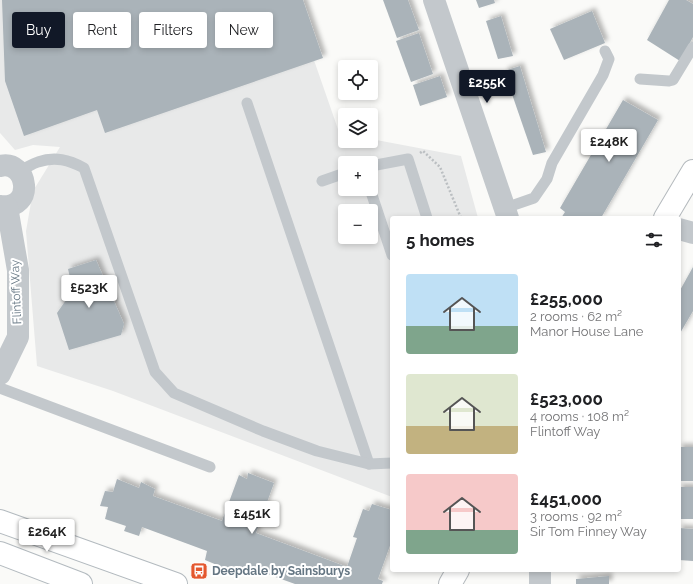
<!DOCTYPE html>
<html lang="en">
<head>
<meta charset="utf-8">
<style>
  :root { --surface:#fff; --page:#f2f2f2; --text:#202124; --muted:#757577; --accent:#111827 }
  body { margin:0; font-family:Raleway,sans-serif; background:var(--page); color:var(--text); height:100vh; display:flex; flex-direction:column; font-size:15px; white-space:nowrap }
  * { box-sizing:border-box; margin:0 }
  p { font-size:13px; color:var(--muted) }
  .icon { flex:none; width:22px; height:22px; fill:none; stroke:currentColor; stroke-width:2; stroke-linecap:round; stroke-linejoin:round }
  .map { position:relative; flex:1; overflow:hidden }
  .details { position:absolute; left:390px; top:216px; width:291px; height:356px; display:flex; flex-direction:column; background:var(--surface); border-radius:4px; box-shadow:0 2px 6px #0003 }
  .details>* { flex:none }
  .guide { position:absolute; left:12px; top:12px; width:318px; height:36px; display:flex; gap:8px }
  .tools { position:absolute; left:338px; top:60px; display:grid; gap:8px }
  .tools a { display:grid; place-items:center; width:40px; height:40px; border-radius:4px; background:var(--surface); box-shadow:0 2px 6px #0003; font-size:20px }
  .price { position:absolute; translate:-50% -34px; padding:0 9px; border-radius:4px; background:#fff; color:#222; font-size:13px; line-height:26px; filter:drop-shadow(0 1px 2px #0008) }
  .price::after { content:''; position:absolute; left:50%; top:24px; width:12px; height:9px; margin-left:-6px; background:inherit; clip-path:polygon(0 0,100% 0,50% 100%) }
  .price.on { background:var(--accent); color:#fff }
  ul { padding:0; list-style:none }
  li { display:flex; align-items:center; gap:12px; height:100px; padding:0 16px }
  li span { display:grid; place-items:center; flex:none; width:112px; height:80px; border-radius:4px; color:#555 }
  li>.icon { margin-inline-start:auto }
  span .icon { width:48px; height:48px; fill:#fffc; stroke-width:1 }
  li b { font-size:17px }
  h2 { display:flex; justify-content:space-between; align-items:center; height:48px; padding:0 16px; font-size:17px }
  .chip { padding:0 14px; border-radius:4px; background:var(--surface); box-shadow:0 2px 6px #0003; font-size:14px; line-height:36px }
  .chip.on { background:var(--accent); color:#fff }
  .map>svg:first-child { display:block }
  .built { fill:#e8e9e9; fill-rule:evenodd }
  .building { fill:#aab3b9; filter:url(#shadow) }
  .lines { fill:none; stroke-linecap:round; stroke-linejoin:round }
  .secondary-casing { stroke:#b3babf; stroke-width:24 }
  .trunk-casing { stroke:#b4b9bd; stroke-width:24 }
  .path { stroke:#bbbfc2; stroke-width:2.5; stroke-dasharray:2 2; stroke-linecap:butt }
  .service { stroke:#c3c8cc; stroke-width:11 }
  .minor { stroke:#c3c8cc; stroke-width:22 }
  .secondary { stroke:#fff; stroke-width:22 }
  .trunk { stroke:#fff; stroke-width:22 }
  .labels { text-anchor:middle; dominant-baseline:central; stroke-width:4; stroke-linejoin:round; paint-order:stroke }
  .street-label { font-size:12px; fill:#657683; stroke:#fff }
  .poi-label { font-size:12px; font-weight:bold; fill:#657683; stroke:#fff; text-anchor:start }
</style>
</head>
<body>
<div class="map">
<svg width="693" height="584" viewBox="0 0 693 584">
  <defs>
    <filter id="shadow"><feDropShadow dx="3.5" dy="-3.5" stdDeviation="2" flood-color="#0004"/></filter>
  </defs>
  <rect width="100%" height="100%" fill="#fafaf8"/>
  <path class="built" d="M0,0H293L339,132L345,134V141H371V139L461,156L478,218H392V497L113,391L37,366L26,231L33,191L60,147L33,145L15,150L0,133ZM345,163H371V189H345ZM345,211H371V237H345Z"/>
  <g class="building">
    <polygon points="2,0 303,0 323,58 105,133 97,110 24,136 5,81"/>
    <polygon points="383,0 408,0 419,30 397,38"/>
    <polygon points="476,0 494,0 495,3 479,8"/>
    <polygon points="669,0 686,0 693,4 693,37 680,61 647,40"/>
    <polygon points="592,11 605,43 564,60 550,29"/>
    <polygon points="501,16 513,56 498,59 486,21"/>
    <polygon points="419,33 433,74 411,82 396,41"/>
    <polygon points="520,66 546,152 533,155 504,71"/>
    <polygon points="440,76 447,97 420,106 413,85"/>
    <polygon points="623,100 658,120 601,218 561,218 565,212 560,208"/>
    <polygon points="96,260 124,324 121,335 69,350 57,313 73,290 68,269"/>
    <polygon points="693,267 693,311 679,335 679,292"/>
    <rect x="679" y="447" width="14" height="34"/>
    <polygon points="248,473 274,483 256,533 347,567 357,538 353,537 363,509 369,511 372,504 392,510 392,540 378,579 383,581 382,584 295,584 245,566 241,575 205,560 207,551 142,527 139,536 124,531 126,526 105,519 108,507 100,506 105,491 113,492 117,479 139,488 141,482 155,489 153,496 222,521 239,475 247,479"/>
    <rect x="679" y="487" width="14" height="32"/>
    <polygon points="679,528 693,529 693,561 679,560"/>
    <polygon points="609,576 609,584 576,584 576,579"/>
  </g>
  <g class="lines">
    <g class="secondary-casing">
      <g id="secondary">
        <polyline points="0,521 176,584"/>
        <polyline points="0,553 81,584"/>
      </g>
    </g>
    <g class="trunk-casing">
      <g id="trunk">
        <polyline points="665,218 693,171"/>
        <polyline points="450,584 458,570"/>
      </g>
    </g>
    <polyline class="path" points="420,153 423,151 440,167 461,218"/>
    <g class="service">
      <polyline points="640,79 669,81 673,80 693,47"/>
      <polyline points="247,103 369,464"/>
      <polyline points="371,166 408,159 427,218"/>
      <path d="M18,171C26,169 31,164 38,162C55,156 69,160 84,168L155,372L174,393L263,431L317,451L369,464L392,463"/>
      <polyline points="322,181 345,173"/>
      <polyline points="370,189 392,255"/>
      <polyline points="505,208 534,198 547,179 552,163 603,75 609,59 605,51"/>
      <polyline points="0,388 210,467"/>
    </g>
    <g class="minor">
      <polyline points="434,0 508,218"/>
      <path d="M0,166C28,159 36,210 0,206"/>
      <polyline points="679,229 693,233"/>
      <polyline points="0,374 18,337 18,270 7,207"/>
      <polyline points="540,570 540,584"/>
    </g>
    <use href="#secondary" class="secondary"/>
    <use href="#trunk" class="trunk"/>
  </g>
  <defs>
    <g id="bus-square" transform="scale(0.9)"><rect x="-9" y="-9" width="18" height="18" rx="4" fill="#e4572e" stroke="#fff"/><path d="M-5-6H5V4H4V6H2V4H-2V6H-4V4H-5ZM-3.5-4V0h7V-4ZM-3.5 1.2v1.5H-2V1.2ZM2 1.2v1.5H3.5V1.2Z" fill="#fff"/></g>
  </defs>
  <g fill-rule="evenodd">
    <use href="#bus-square" x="199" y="571"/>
  </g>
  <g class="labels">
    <g class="street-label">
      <text transform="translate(16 292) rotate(-92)">Flintoff Way</text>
    </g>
    <g class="poi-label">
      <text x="212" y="571">Deepdale by Sainsburys</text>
    </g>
  </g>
</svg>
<div class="tools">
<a><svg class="icon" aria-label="locate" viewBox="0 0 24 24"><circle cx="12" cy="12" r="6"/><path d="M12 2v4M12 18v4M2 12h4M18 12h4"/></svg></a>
<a><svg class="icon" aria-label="layers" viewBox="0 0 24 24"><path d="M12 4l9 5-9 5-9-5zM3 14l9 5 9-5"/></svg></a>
<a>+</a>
<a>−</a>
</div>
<b class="price on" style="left:487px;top:104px">£255K</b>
<b class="price" style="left:609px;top:163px">£248K</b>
<b class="price" style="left:89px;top:309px">£523K</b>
<b class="price" style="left:252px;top:535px">£451K</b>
<b class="price" style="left:47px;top:553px">£264K</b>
<div class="guide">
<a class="chip on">Buy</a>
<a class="chip">Rent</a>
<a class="chip">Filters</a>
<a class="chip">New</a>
</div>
<section class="details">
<h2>5 homes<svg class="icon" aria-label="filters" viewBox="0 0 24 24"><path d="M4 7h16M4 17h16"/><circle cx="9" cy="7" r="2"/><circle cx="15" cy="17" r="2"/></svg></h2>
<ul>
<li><span style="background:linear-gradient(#bfe0f5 65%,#7fa58c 0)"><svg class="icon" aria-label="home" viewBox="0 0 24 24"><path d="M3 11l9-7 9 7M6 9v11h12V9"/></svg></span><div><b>£255,000</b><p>2 rooms · 62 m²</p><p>Manor House Lane</p></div></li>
<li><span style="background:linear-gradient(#dfe7d0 65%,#c2b280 0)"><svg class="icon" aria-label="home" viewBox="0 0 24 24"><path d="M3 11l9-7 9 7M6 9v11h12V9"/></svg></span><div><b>£523,000</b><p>4 rooms · 108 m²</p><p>Flintoff Way</p></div></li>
<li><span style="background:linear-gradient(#f6c9c9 70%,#7fa58c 0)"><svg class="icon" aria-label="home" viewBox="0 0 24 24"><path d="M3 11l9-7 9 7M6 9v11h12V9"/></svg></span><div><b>£451,000</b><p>3 rooms · 92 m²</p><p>Sir Tom Finney Way</p></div></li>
</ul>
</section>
</div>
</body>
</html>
